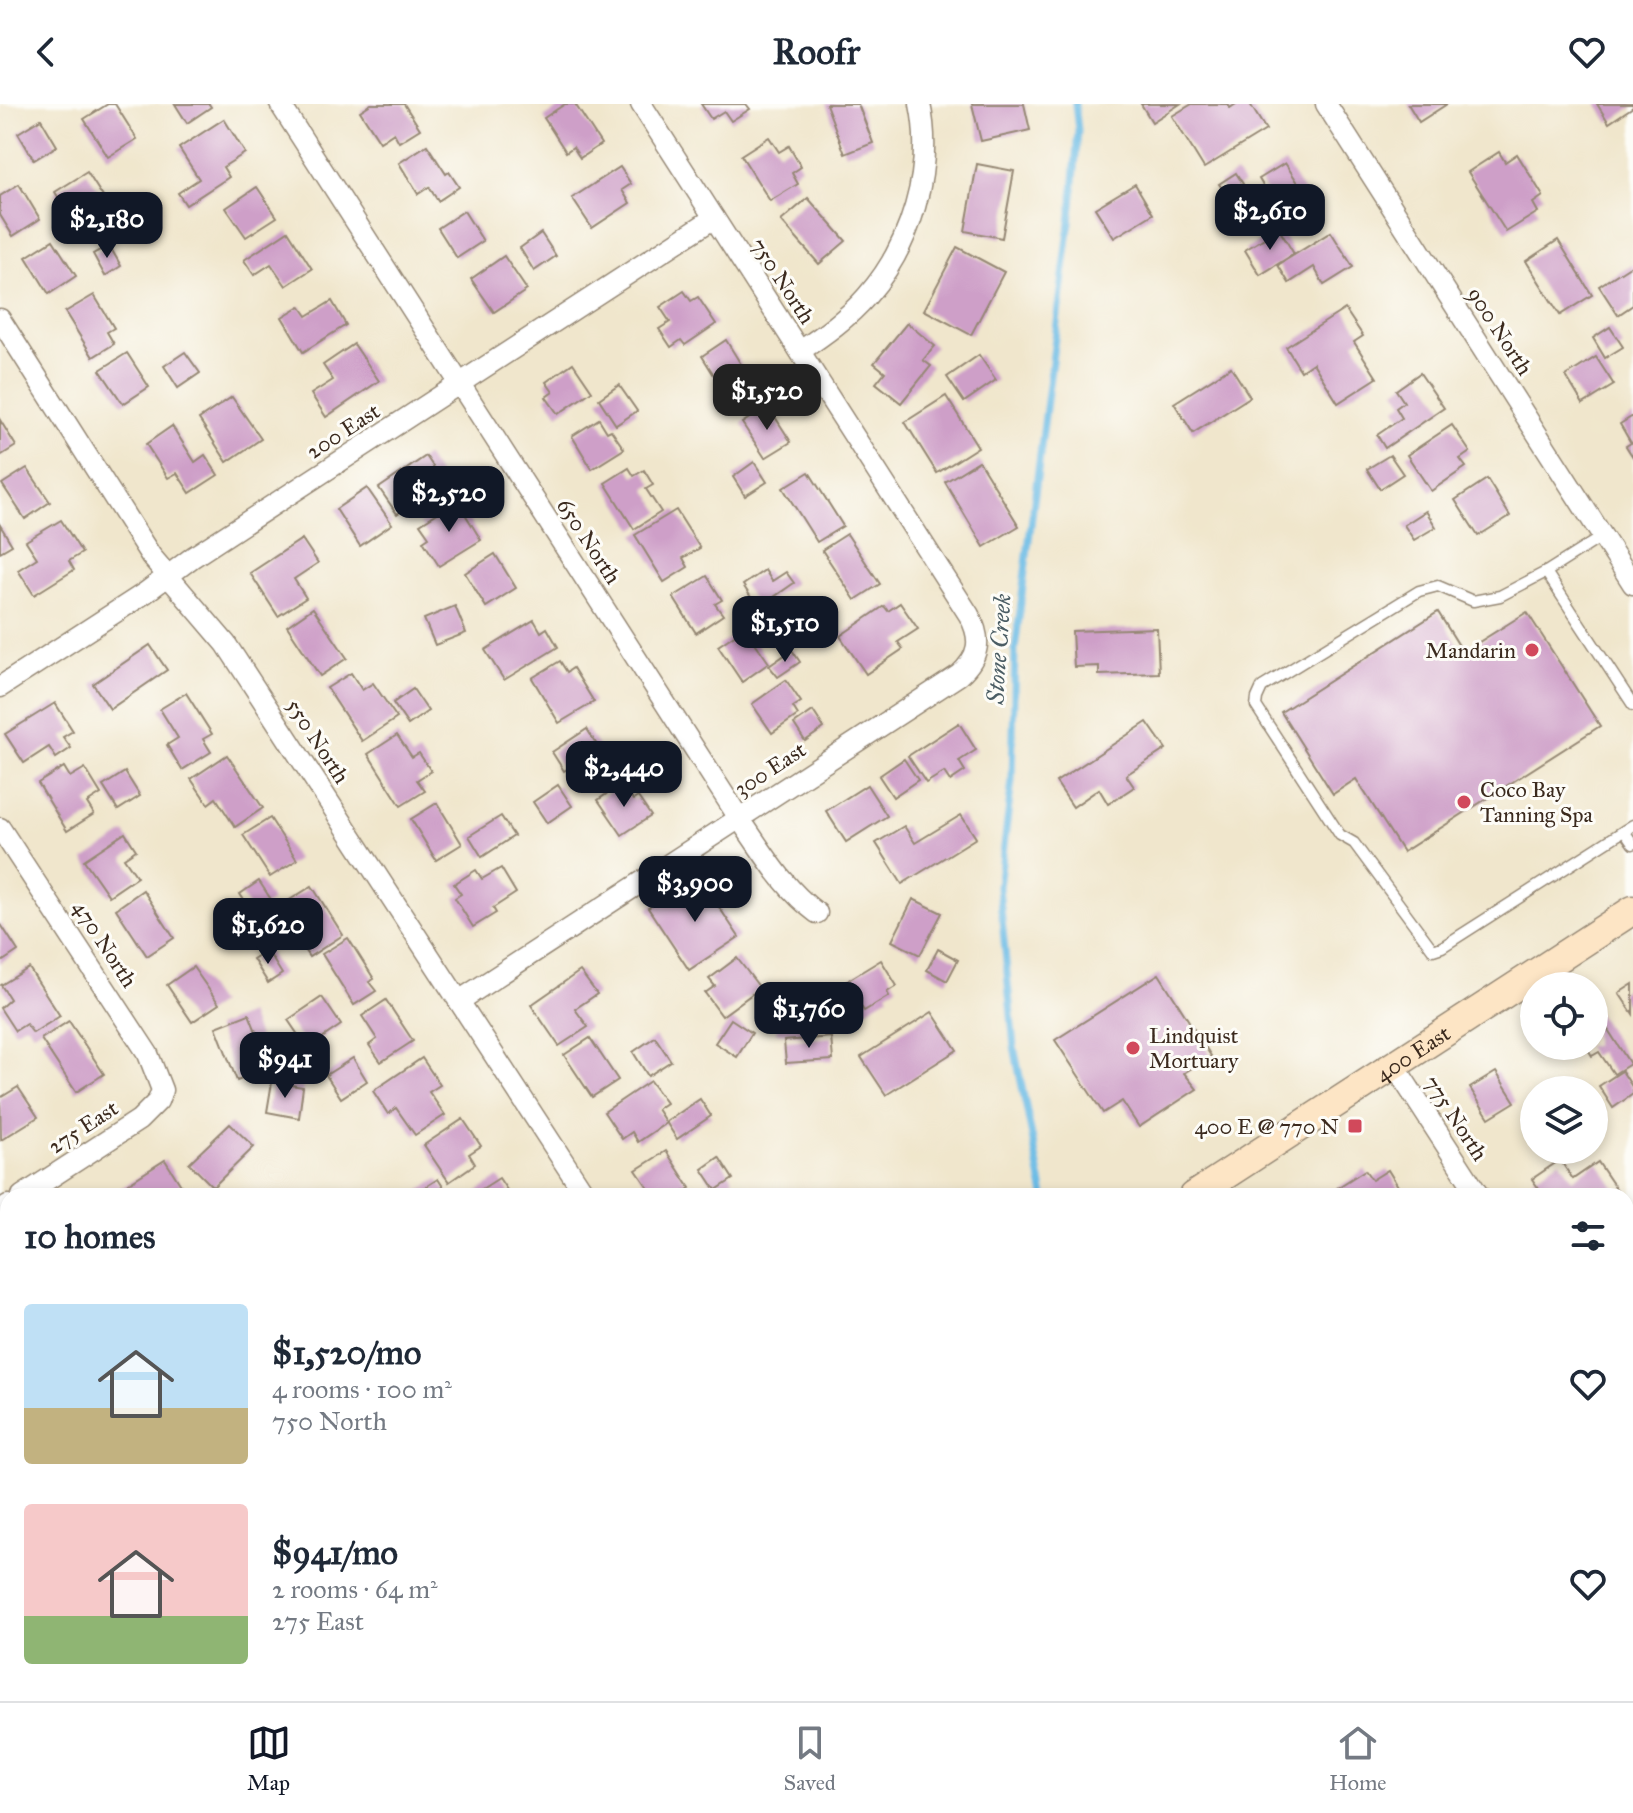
<!DOCTYPE html>
<html lang="en">
<head>
<meta charset="utf-8">
<style>
  :root { --surface:#fff; --page:#f2f2f3; --text:#1f2937; --muted:#747a83; --line:#e0e1e3; --accent:#111827 }
  body { margin:0; font-family:"IM FELL Great Primer",serif; background:var(--page); color:var(--text); height:100vh; display:flex; flex-direction:column; font-size:30px; white-space:nowrap }
  * { box-sizing:border-box; margin:0 }
  p { font-size:26px; color:var(--muted) }
  .icon { flex:none; width:44px; height:44px; fill:none; stroke:currentColor; stroke-width:2; stroke-linecap:round; stroke-linejoin:round }
  .map { position:relative; flex:1; overflow:hidden }
  .sheet { position:absolute; left:0px; top:1084px; width:1634px; height:514px; display:flex; flex-direction:column; background:var(--surface); border-radius:24px 24px 0 0; box-shadow:0 4px 12px #0003 }
  .sheet>* { flex:none }
  .buttons { position:absolute; left:1520px; top:868px; display:grid; gap:16px }
  .buttons a { display:grid; place-items:center; width:88px; height:88px; border-radius:50%; background:var(--surface); box-shadow:0 4px 12px #0003; font-size:40px }
  .price { position:absolute; translate:-50% -68px; padding:0 18px; border-radius:16px; background:var(--accent); color:#fff; font-size:26px; line-height:52px; filter:drop-shadow(0 2px 4px #0008) }
  .price::after { content:''; position:absolute; left:50%; top:48px; width:24px; height:18px; margin-left:-12px; background:inherit; clip-path:polygon(0 0,100% 0,50% 100%) }
  .price.selected { background:#222; color:#fff }
  ul { padding:0; list-style:none }
  li { display:flex; align-items:center; gap:24px; height:200px; padding:0 24px }
  li span { display:grid; place-items:center; flex:none; width:224px; height:160px; border-radius:8px; color:#555 }
  li>.icon { margin-inline-start:auto }
  span .icon { width:96px; height:96px; fill:#fffc; stroke-width:1 }
  li b { font-size:34px }
  h2 { display:flex; justify-content:space-between; align-items:center; height:96px; padding:0 24px; font-size:34px }
  header { display:flex; justify-content:space-between; align-items:center; height:104px; padding:0 24px; background:var(--surface); font-size:36px; font-weight:700 }
  .menu { display:flex; justify-content:space-around; align-items:center; height:112px; border-top:2px solid var(--line); background:var(--surface); font-size:22px; color:var(--muted) }
  .menu a { display:grid; justify-items:center; gap:4px }
  .menu .selected { color:var(--accent) }
  .map>svg:first-child { display:block }
  .lines { fill:none; stroke-linecap:round; stroke-linejoin:round }
  .stream { stroke:#6abbe5; stroke-width:7 }
  .building { fill:#ce9fc8 }
  .service-casing { stroke:#968875; stroke-width:13 }
  .minor-casing { stroke:#968875; stroke-width:23 }
  .secondary-casing { stroke:#968875; stroke-width:31 }
  .service { stroke:#fff; stroke-width:10 }
  .minor { stroke:#fff; stroke-width:20 }
  .secondary { stroke:#fde5c5; stroke-width:28 }
  .poi-dot { fill:#d1495b; stroke:#fdfcf7; stroke-width:3 }
  .labels { text-anchor:middle; dominant-baseline:central; stroke-width:6; stroke-linejoin:round; paint-order:stroke }
  .street-label { font-size:22px; fill:#3b2a1e; stroke:#fdfcf7 }
  .poi-label { font-size:22px; fill:#3b2a1e; stroke:#fdfcf7; text-anchor:end }
  .water-label { font-size:24px; font-style:italic; fill:#4b5d64; stroke:#fdfcf7 }
</style>
</head>
<body>
<header><svg class="icon" aria-label="back" viewBox="0 0 24 24"><path d="M15 5l-7 7 7 7"/></svg>Roofr<svg class="icon" aria-label="heart" viewBox="0 0 24 24"><path d="M12 20l-8-8c-3-5 5-10 8-4 3-6 11-1 8 4z"/></svg></header>
<div class="map">
<svg width="1633" height="1597" viewBox="0 0 1633 1597">
  <rect width="100%" height="100%" fill="#fdfcf7"/>
  <filter id="ink" filterUnits="userSpaceOnUse"><feTurbulence type="fractalNoise" baseFrequency=".0125" numOctaves="2"/><feDisplacementMap in="SourceGraphic" scale="16" xChannelSelector="R" yChannelSelector="G"/><feConvolveMatrix kernelMatrix="1 2 1 2 8 2 1 2 1" color-interpolation-filters="sRGB"/></filter>
  <filter id="wash" filterUnits="userSpaceOnUse"><feTurbulence type="fractalNoise" baseFrequency=".006" numOctaves="4" result="noise"/><feDisplacementMap in="SourceGraphic" scale="32" xChannelSelector="R" yChannelSelector="G"/><feGaussianBlur stdDeviation="1.8" result="paint"/><feColorMatrix in="noise" values="0 0 0 0 0 0 0 0 0 0 0 0 0 0 0 0 0 1.4 0 .05"/><feComposite in="paint" operator="in"/></filter>
  <g filter="url(#wash)">
    <rect width="100%" height="100%" fill="#f0e6cc"/>
    <g class="lines">
      <g class="stream">
        <polyline points="1044,1092 1014,943 999,783 1012,677 1015,545 1072,102 1078,26 1075,0"/>
        <polyline points="999,1597 1005,1590"/>
      </g>
    </g>
    <g id="blocks">
      <g class="building">
        <polygon points="108,0 115,0 137,35 108,53 84,15"/>
        <polygon points="175,0 209,0 211,3 187,19"/>
        <polygon points="371,0 404,0 420,25 399,38 394,29 380,38 360,7"/>
        <polygon points="565,0 575,0 601,40 580,54 573,43 566,48 544,14"/>
        <polygon points="701,0 746,0 750,5 731,17 724,7 711,15"/>
        <polygon points="826,0 858,0 873,39 845,50"/>
        <polygon points="972,0 1024,0 1030,26 981,37"/>
        <polygon points="1141,0 1180,0 1152,18"/>
        <polygon points="1192,0 1228,0 1230,4 1236,0 1250,0 1266,26 1204,64 1172,12"/>
        <polygon points="1408,0 1447,0 1419,18"/>
        <polygon points="1597,0 1633,0 1633,3 1609,19"/>
        <polygon points="41,15 57,42 34,56 18,29"/>
        <polygon points="224,15 245,49 223,63 229,73 186,101 178,89 199,75 179,44"/>
        <polygon points="769,33 779,48 789,42 801,63 792,69 798,80 770,97 741,51"/>
        <polygon points="427,41 446,70 449,68 459,83 438,97 429,83 418,90 399,59"/>
        <polygon points="1499,48 1505,58 1517,50 1543,92 1533,99 1538,108 1506,128 1468,68"/>
        <polygon points="1285,59 1304,88 1277,105 1259,75"/>
        <polygon points="977,60 1014,67 1002,134 965,127"/>
        <polygon points="620,63 631,80 622,86 630,99 592,124 572,94"/>
        <polygon points="87,68 103,93 70,112 55,88"/>
        <polygon points="1236,69 1243,80 1227,91 1219,80"/>
        <polygon points="19,80 40,115 13,132 0,111 0,92"/>
        <polygon points="1135,80 1153,110 1114,134 1095,104"/>
        <polygon points="257,83 277,113 246,133 226,104"/>
        <polygon points="808,94 846,137 819,160 781,117"/>
        <polygon points="464,107 483,137 457,154 438,124"/>
        <polygon points="1279,125 1294,150 1260,171 1245,146"/>
        <polygon points="288,127 312,165 286,182 271,160 254,171 244,156"/>
        <polygon points="1331,128 1353,163 1324,181 1314,163 1289,179 1278,161"/>
        <polygon points="541,129 556,152 534,167 520,144"/>
        <polygon points="53,136 76,172 49,190 26,153"/>
        <polygon points="1558,136 1592,191 1560,211 1526,157"/>
        <polygon points="109,141 121,162 105,172 93,150"/>
        <polygon points="957,143 1004,168 971,231 924,206"/>
        <polygon points="504,152 527,186 494,208 471,175"/>
        <polygon points="1633,160 1633,201 1618,211 1599,182"/>
        <polygon points="684,187 691,197 698,193 716,220 685,241 681,236 671,243 659,225 670,218 660,203"/>
        <polygon points="94,191 114,224 107,228 114,240 93,253 65,208"/>
        <polygon points="332,197 346,221 303,248 282,213 300,202 307,212"/>
        <polygon points="1345,205 1363,232 1354,238 1377,274 1338,299 1313,259 1301,267 1286,243"/>
        <polygon points="907,219 935,242 923,256 931,262 901,299 876,279 885,268 874,259"/>
        <polygon points="1610,223 1623,243 1605,254 1593,234"/>
        <polygon points="726,236 758,288 734,303 702,252"/>
        <polygon points="354,240 379,277 326,313 311,290 333,276 323,261"/>
        <polygon points="185,248 200,269 178,284 164,262"/>
        <polygon points="127,249 149,283 123,300 100,266"/>
        <polygon points="979,251 996,276 964,298 947,273"/>
        <polygon points="1596,253 1614,281 1583,300 1566,272"/>
        <polygon points="573,259 592,287 558,310 546,293 553,288 546,278"/>
        <polygon points="1231,263 1250,293 1193,329 1174,299"/>
        <polygon points="1420,269 1444,304 1385,344 1377,331 1402,314 1396,304 1404,298 1396,286"/>
        <polygon points="619,281 637,307 616,321 599,295"/>
        <polygon points="946,292 978,343 937,369 905,318"/>
        <polygon points="232,293 261,335 227,358 199,315"/>
        <polygon points="768,302 791,338 765,354 742,319"/>
        <polygon points="1633,312 1633,353 1626,342 1631,339 1620,320"/>
        <polygon points="599,315 607,328 611,326 624,345 592,365 572,332"/>
        <polygon points="0,316 16,342 0,352"/>
        <polygon points="1452,321 1470,348 1460,355 1466,363 1431,387 1407,351"/>
        <polygon points="172,322 195,358 205,351 218,371 190,389 177,369 168,374 146,340"/>
        <polygon points="1390,351 1403,370 1380,385 1367,365"/>
        <polygon points="426,352 444,379 397,410 379,384"/>
        <polygon points="979,357 1019,422 984,443 945,378"/>
        <polygon points="754,358 767,378 745,392 733,373"/>
        <polygon points="27,364 50,398 25,415 2,380"/>
        <polygon points="629,364 634,372 644,366 653,381 646,385 661,408 634,425 605,379"/>
        <polygon points="809,368 843,422 817,438 783,384"/>
        <polygon points="1487,375 1510,412 1478,432 1455,396"/>
        <polygon points="367,384 392,420 360,442 336,405"/>
        <polygon points="457,397 481,436 439,462 423,437 429,433 420,420"/>
        <polygon points="676,406 700,444 683,454 688,463 664,478 635,431"/>
        <polygon points="1426,407 1436,423 1414,436 1404,421"/>
        <polygon points="61,416 82,449 69,457 74,466 34,491 18,466 37,454 26,437"/>
        <polygon points="0,421 12,441 0,448"/>
        <polygon points="847,430 880,480 855,496 822,446"/>
        <polygon points="302,435 318,459 294,475 306,494 278,512 250,469"/>
        <polygon points="495,450 516,484 486,503 465,469"/>
        <polygon points="765,466 772,477 786,468 794,479 758,504 743,481"/>
        <polygon points="707,472 722,496 715,500 723,511 696,529 673,493"/>
        <polygon points="900,499 918,525 898,538 903,545 866,570 840,532 884,502 888,507"/>
        <polygon points="455,502 466,529 435,541 424,515"/>
        <polygon points="313,504 347,554 320,572 287,522"/>
        <polygon points="1438,508 1463,548 1527,508 1600,622 1403,748 1356,675 1333,690 1281,608"/>
        <polygon points="534,516 541,528 547,524 558,543 504,576 485,546"/>
        <polygon points="745,524 769,559 742,578 718,542"/>
        <polygon points="1157,524 1159,569 1099,571 1099,562 1074,563 1072,527"/>
        <polygon points="150,541 167,566 110,605 93,580"/>
        <polygon points="792,546 800,558 778,573 769,562"/>
        <polygon points="560,557 567,568 573,564 594,598 559,619 532,574"/>
        <polygon points="351,569 362,586 373,579 397,614 362,637 327,584"/>
        <polygon points="786,576 801,598 793,603 798,611 772,629 752,600"/>
        <polygon points="413,585 428,607 408,621 393,599"/>
        <polygon points="186,589 212,630 203,635 211,648 182,666 167,641 178,634 160,605"/>
        <polygon points="55,599 73,627 63,633 71,644 56,654 49,643 24,659 5,630"/>
        <polygon points="813,607 824,624 805,637 794,620"/>
        <polygon points="1147,618 1166,645 1126,671 1134,683 1108,700 1099,685 1073,703 1056,678"/>
        <polygon points="959,619 976,646 959,657 965,667 950,677 944,668 926,679 908,652"/>
        <polygon points="587,625 607,657 582,673 574,661 564,667 552,648"/>
        <polygon points="397,631 412,653 419,649 431,667 417,676 425,687 401,702 368,650"/>
        <polygon points="227,651 263,704 235,723 216,694 208,700 191,675"/>
        <polygon points="904,655 918,676 893,693 879,672"/>
        <polygon points="64,663 70,673 85,664 101,690 87,699 94,710 67,727 38,679"/>
        <polygon points="125,668 140,692 118,706 103,682"/>
        <polygon points="622,679 633,696 638,693 651,712 622,731 598,696"/>
        <polygon points="558,681 572,702 547,719 533,698"/>
        <polygon points="867,681 887,712 846,738 826,707"/>
        <polygon points="437,699 462,740 436,756 411,715"/>
        <polygon points="961,711 976,734 902,780 876,739 904,722 915,739"/>
        <polygon points="501,712 514,732 482,753 469,732"/>
        <polygon points="270,714 297,756 270,773 243,731"/>
        <polygon points="125,729 136,746 124,754 137,773 109,792 84,756"/>
        <polygon points="501,764 516,789 493,804 496,809 473,823 455,794 461,790 454,780 476,766 482,775"/>
        <polygon points="259,777 272,797 253,810 240,790"/>
        <polygon points="713,777 727,798 719,803 739,833 689,866 648,804 672,789 679,799"/>
        <polygon points="312,782 343,831 309,853 277,804"/>
        <polygon points="143,786 174,834 147,852 116,805"/>
        <polygon points="913,795 942,809 920,851 892,837"/>
        <polygon points="0,819 18,847 0,859"/>
        <polygon points="348,834 374,875 369,878 376,887 354,901 322,850"/>
        <polygon points="938,845 958,856 947,877 927,866"/>
        <polygon points="267,846 282,870 268,879 253,855"/>
        <polygon points="737,854 760,884 722,912 705,889 715,882 709,875"/>
        <polygon points="881,856 897,882 887,888 889,892 864,907 845,878"/>
        <polygon points="193,863 219,900 192,918 167,881"/>
        <polygon points="29,864 60,912 33,929 26,920 15,927 0,904 10,895 1,881"/>
        <polygon points="580,867 597,890 575,905 588,923 559,942 531,901"/>
        <polygon points="1159,870 1211,952 1184,969 1197,985 1139,1023 1122,997 1103,1009 1055,936"/>
        <polygon points="1633,880 1633,910 1619,889"/>
        <polygon points="780,891 816,895 812,932 776,929"/>
        <polygon points="322,893 341,921 307,944 288,916"/>
        <polygon points="386,896 413,937 381,958 369,941 377,935 362,912"/>
        <polygon points="1594,904 1630,960 1614,970 1599,948 1592,952 1586,942 1594,942"/>
        <polygon points="932,908 957,946 886,991 861,953"/>
        <polygon points="249,910 261,940 267,937 277,961 237,977 216,923"/>
        <polygon points="731,915 752,929 737,953 715,939"/>
        <polygon points="69,917 104,970 76,988 41,935"/>
        <polygon points="655,933 671,957 648,972 633,948"/>
        <polygon points="831,933 833,956 786,959 784,937"/>
        <polygon points="590,934 618,976 592,993 564,951"/>
        <polygon points="353,954 367,977 341,994 326,971"/>
        <polygon points="422,954 440,981 429,988 445,1011 415,1031 396,1004 388,1010 373,987"/>
        <polygon points="1622,967 1633,984 1633,990 1613,1004 1599,982"/>
        <polygon points="1496,968 1515,998 1489,1014 1470,984"/>
        <polygon points="650,977 666,999 657,1005 666,1019 638,1038 632,1028 622,1035 604,1008"/>
        <polygon points="272,978 303,983 299,1014 267,1008"/>
        <polygon points="18,983 38,1013 1,1036 0,994"/>
        <polygon points="700,995 711,1012 677,1035 666,1018"/>
        <polygon points="463,1015 481,1042 469,1050 475,1060 449,1078 424,1041"/>
        <polygon points="230,1020 254,1043 213,1083 189,1059"/>
        <polygon points="666,1047 690,1084 678,1092 654,1092 636,1066"/>
        <polygon points="719,1053 733,1075 716,1086 702,1065"/>
        <polygon points="165,1056 182,1083 169,1092 122,1092 118,1086"/>
        <polygon points="1560,1056 1573,1075 1598,1058 1621,1092 1544,1092 1532,1075"/>
        <polygon points="1365,1066 1372,1076 1388,1066 1404,1092 1342,1092 1337,1084"/>
        <polygon points="499,1074 511,1092 471,1092"/>
        <polygon points="438,1075 449,1092 418,1092 416,1089"/>
        <polygon points="1626,1156 1633,1167 1633,1181 1626,1185"/>
        <polygon points="1626,1419 1633,1430 1633,1494 1626,1482"/>
        <polygon points="6,1584 8,1590 15,1597 0,1597 0,1588"/>
        <polygon points="214,1590 259,1590 264,1597 219,1597"/>
        <polygon points="537,1590 579,1590 584,1597 527,1597"/>
        <polygon points="792,1590 809,1590 813,1597 781,1597"/>
        <polygon points="1075,1590 1108,1590 1115,1597 1067,1597"/>
        <polygon points="1213,1590 1248,1590 1253,1597 1202,1597"/>
        <polygon points="1443,1590 1476,1590 1465,1597 1448,1597"/>
      </g>
    </g>
  </g>
  <g filter="url(#ink)">
    <use href="#blocks" fill-opacity="0" stroke="#968875" stroke-width="2"/>
    <g class="lines">
      <g class="service-casing">
        <g id="service">
          <polyline points="1603,432 1546,468 1500,492 1473,497 1438,482 1419,487 1262,583 1257,594 1256,602 1340,731 1354,739 1433,846 1442,843 1633,721"/>
          <polyline points="1546,468 1633,601"/>
          <polyline points="1624,727 1633,740"/>
          <polyline points="0,1577 8,1571"/>
        </g>
      </g>
      <g class="minor-casing">
        <g id="minor">
          <path d="M280,0L739,714C763,748 783,784 817,809"/>
          <polyline points="1326,0 1633,480"/>
          <polyline points="0,215 151,452 226,540 586,1092"/>
          <path d="M800,247C824,231 848,214 867,192C911,142 934,66 920,0"/>
          <polyline points="0,583 145,489 193,453 714,114"/>
          <polyline points="0,724 148,950 162,986 158,997 139,1016 22,1092"/>
          <path d="M459,897L959,571C980,552 982,535 969,511L641,0"/>
          <polyline points="1394,961 1479,1092"/>
          <polyline points="0,1107 8,1101"/>
          <polyline points="1626,1320 1633,1330"/>
          <polyline points="1626,1562 1633,1557"/>
          <polyline points="876,1590 882,1597"/>
          <polyline points="1572,1597 1583,1590"/>
        </g>
      </g>
      <g class="secondary-casing">
        <g id="secondary">
          <path id="s1" d="M1193,1092L1633,806"/>
          <polyline points="0,1384 8,1396"/>
          <polyline points="0,1457 8,1470"/>
          <polyline points="87,1590 91,1597"/>
          <polyline points="135,1590 140,1597"/>
          <polyline points="417,1597 428,1590"/>
        </g>
      </g>
      <use href="#service" class="service"/>
      <use href="#minor" class="minor"/>
      <use href="#secondary" class="secondary"/>
    </g>
  </g>
  <g class="poi-dot">
    <circle cx="1532" cy="546" r="8"/>
    <circle cx="1464" cy="698" r="8"/>
    <circle cx="1133" cy="944" r="8"/>
    <rect x="1347" y="1014" width="16" height="16" rx="4"/>
  </g>
  <g class="labels">
    <g class="street-label">
      <text transform="translate(783 177) rotate(57)">750 North</text>
      <text transform="translate(1500 227) rotate(57)">900 North</text>
      <text transform="translate(343 327) rotate(-33)">200 East</text>
      <text transform="translate(589 437) rotate(57)">650 North</text>
      <text transform="translate(318 637) rotate(57)">550 North</text>
      <text transform="translate(770 665) rotate(-33)">300 East</text>
      <text transform="translate(105 840) rotate(57)">470 North</text>
      <text stroke="none"><textPath href="#s1" startOffset="262">400 East</textPath></text>
      <text transform="translate(1456 1014) rotate(57)">775 North</text>
      <text transform="translate(83 1023) rotate(-33)">275 East</text>
    </g>
    <g class="poi-label">
      <text x="1516" y="546">Mandarin</text>
      <text x="1480" y="685" text-anchor="start">Coco Bay<tspan x="1480" dy="25">Tanning Spa</tspan></text>
      <text x="1149" y="931" text-anchor="start">Lindquist<tspan x="1149" dy="25">Mortuary</tspan></text>
      <text x="1339" y="1022">400 E @ 770 N</text>
    </g>
    <g class="water-label">
      <text transform="translate(999 545) rotate(-86)">Stone Creek</text>
    </g>
  </g>
</svg>
<div class="buttons">
<a><svg class="icon" aria-label="locate" viewBox="0 0 24 24"><circle cx="12" cy="12" r="6"/><path d="M12 2v4M12 18v4M2 12h4M18 12h4"/></svg></a>
<a><svg class="icon" aria-label="layers" viewBox="0 0 24 24"><path d="M12 4l9 5-9 5-9-5zM3 14l9 5 9-5"/></svg></a>
</div>
<b class="price" style="left:1270px;top:148px">$2,610</b>
<b class="price" style="left:107px;top:156px">$2,180</b>
<b class="price selected" style="left:767px;top:328px">$1,520</b>
<b class="price" style="left:449px;top:430px">$2,520</b>
<b class="price" style="left:785px;top:560px">$1,510</b>
<b class="price" style="left:624px;top:705px">$2,440</b>
<b class="price" style="left:695px;top:820px">$3,900</b>
<b class="price" style="left:268px;top:862px">$1,620</b>
<b class="price" style="left:809px;top:946px">$1,760</b>
<b class="price" style="left:285px;top:996px">$941</b>
<section class="sheet">
<h2>10 homes<svg class="icon" aria-label="filters" viewBox="0 0 24 24"><path d="M4 7h16M4 17h16"/><circle cx="9" cy="7" r="2"/><circle cx="15" cy="17" r="2"/></svg></h2>
<ul>
<li><span style="background:linear-gradient(#bfe0f5 65%,#c2b280 0)"><svg class="icon" aria-label="home" viewBox="0 0 24 24"><path d="M3 11l9-7 9 7M6 9v11h12V9"/></svg></span><div><b>$1,520/mo</b><p>4 rooms · 100 m²</p><p>750 North</p></div><svg class="icon" aria-label="heart" viewBox="0 0 24 24"><path d="M12 20l-8-8c-3-5 5-10 8-4 3-6 11-1 8 4z"/></svg></li>
<li><span style="background:linear-gradient(#f6c9c9 70%,#8fb573 0)"><svg class="icon" aria-label="home" viewBox="0 0 24 24"><path d="M3 11l9-7 9 7M6 9v11h12V9"/></svg></span><div><b>$941/mo</b><p>2 rooms · 64 m²</p><p>275 East</p></div><svg class="icon" aria-label="heart" viewBox="0 0 24 24"><path d="M12 20l-8-8c-3-5 5-10 8-4 3-6 11-1 8 4z"/></svg></li>
</ul>
</section>
</div>
<nav class="menu">
<a class="selected"><svg class="icon" aria-label="map" viewBox="0 0 24 24"><path d="M3 6l6-2 6 2 6-2v14l-6 2-6-2-6 2zM9 4v14M15 6v14"/></svg>Map</a>
<a><svg class="icon" aria-label="saved" viewBox="0 0 24 24"><path d="M7 4h10v16l-5-4-5 4z"/></svg>Saved</a>
<a><svg class="icon" aria-label="home" viewBox="0 0 24 24"><path d="M3 11l9-7 9 7M6 9v11h12V9"/></svg>Home</a>
</nav>
</body>
</html>
